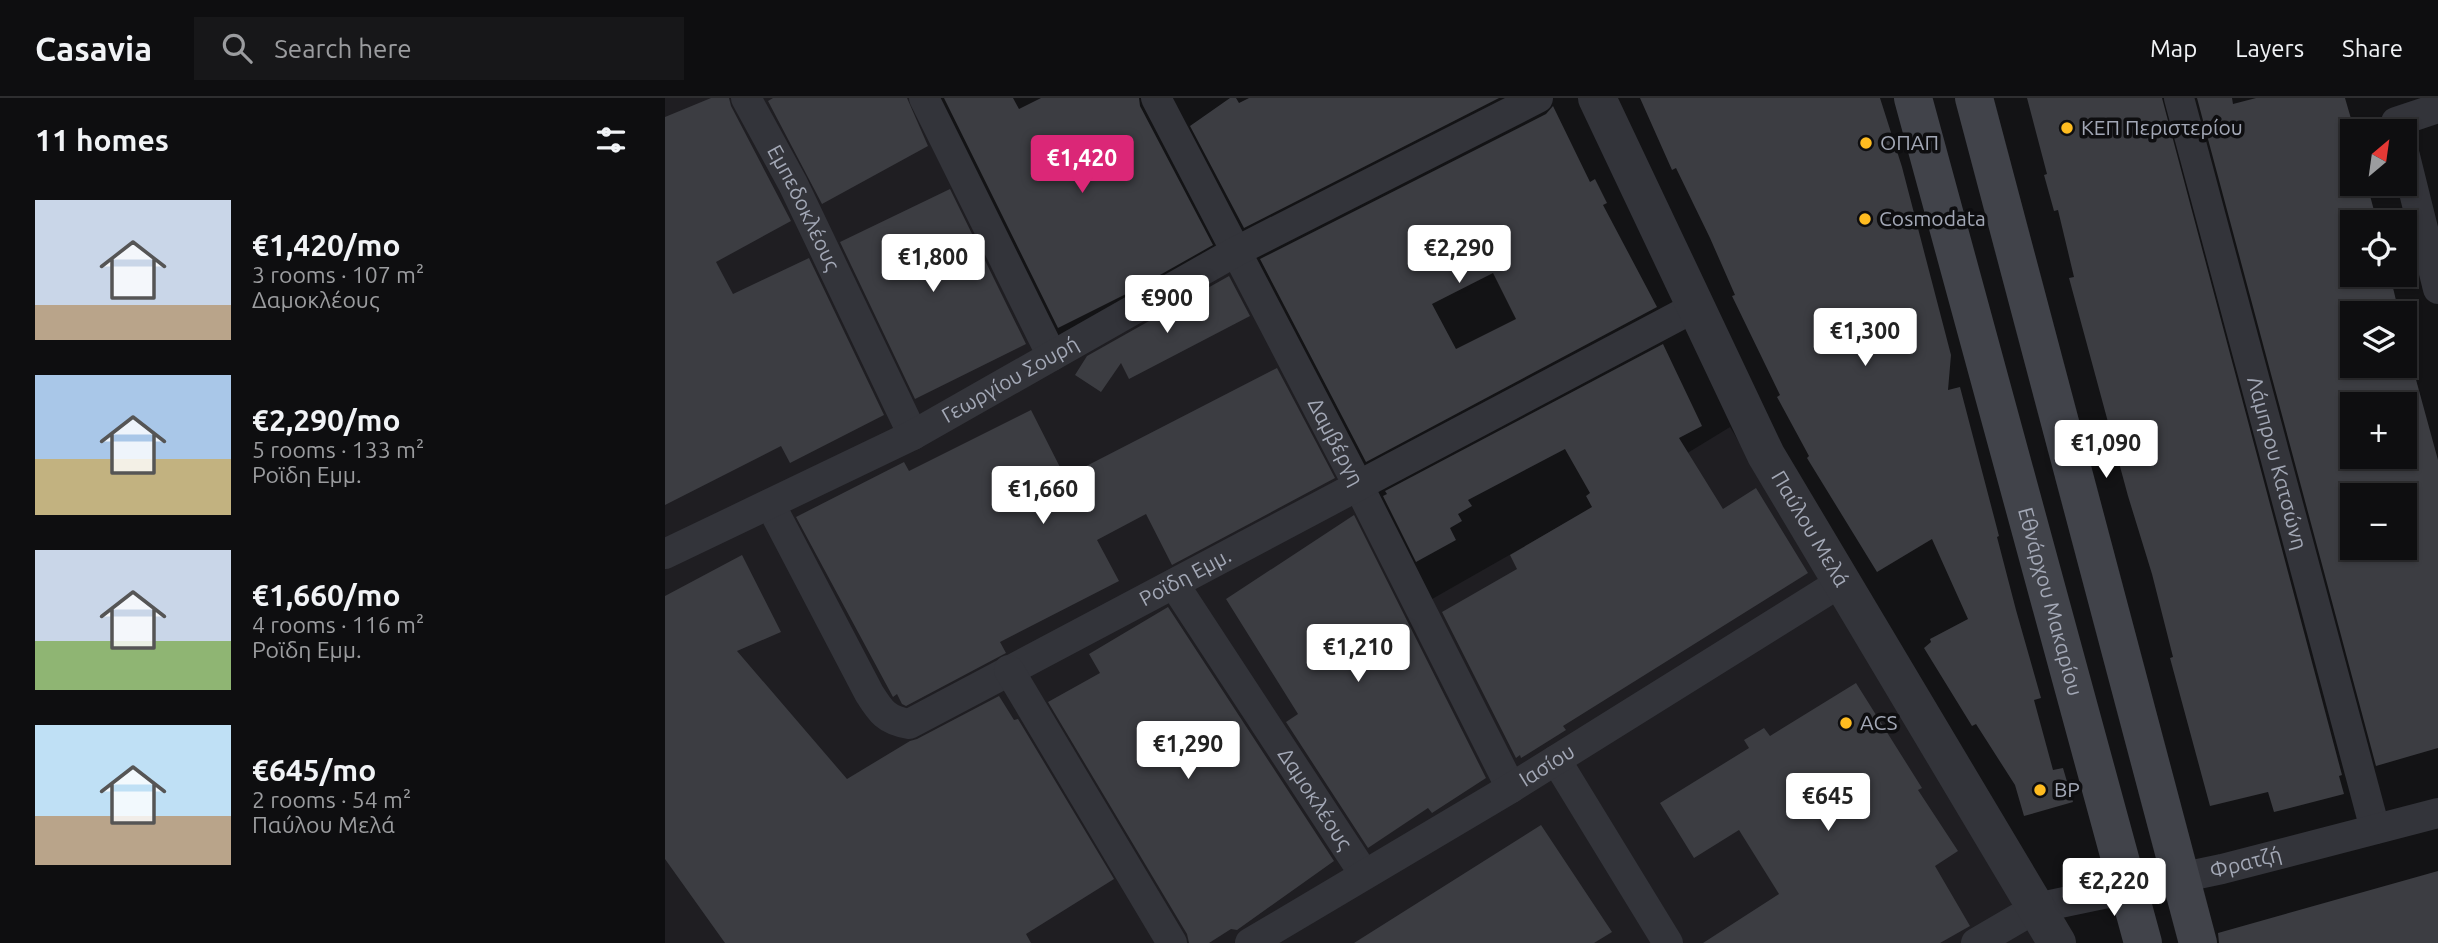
<!DOCTYPE html>
<meta charset="utf-8">
<style>
body{margin:0;font-family:Ubuntu,sans-serif;background:#171719;color:#f1f3f6;height:100vh;display:flex;flex-direction:column;font-size:26px;white-space:nowrap}
*{box-sizing:border-box;margin:0}
p{font-size:23px;color:#9b9c9f}
.icon{flex:none;width:38px;height:38px;fill:none;stroke:currentColor;stroke-width:2;stroke-linecap:round;stroke-linejoin:round}
.map{position:relative;flex:1;overflow:hidden}
.drawer{display:flex;flex-direction:column;background:#0e0e10;width:665px}
.drawer>*{flex:none}
.needle{width:46px;rotate:29deg}
.fabs{position:absolute;left:1675px;top:21px;display:grid;gap:14px}
.fabs a{display:grid;place-items:center;width:77px;height:77px;border-radius:0px;background:#0e0e10;box-shadow:0 2px 5px #0004,0 0 0 2px #2e2e30;font-size:35px}
.price{position:absolute;translate:-50% -60px;padding:0 16px;border-radius:7px;background:#fff;color:#222;font-size:23px;line-height:46px;filter:drop-shadow(0 2px 4px #0008)}
.price::after{content:'';position:absolute;left:50%;top:42px;width:21px;height:16px;margin-left:-10px;background:inherit;clip-path:polygon(0 0,100% 0,50% 100%)}
.price.selected{background:#db2777;color:#fff}
ul{padding:0;list-style:none}
li{display:flex;align-items:center;gap:21px;height:175px;padding:0 35px}
li span{display:grid;place-items:center;flex:none;width:196px;height:140px;border-radius:0px;color:#555}
li>.icon{margin-inline-start:auto}
span .icon{width:84px;height:84px;fill:#fffc;stroke-width:1}
li b{font-size:30px}
h2{display:flex;justify-content:space-between;align-items:center;height:84px;padding:0 35px;font-size:30px}
header{display:flex;align-items:center;gap:42px;box-sizing:border-box;height:98px;padding:0 35px;background:#0e0e10;border-bottom:2px solid #2e2e30}
header strong{font-size:33px}
nav{display:flex;gap:38px;margin-inline-start:auto;font-size:24px}
.search{width:490px;height:63px;background:#171719;display:flex;align-items:center;gap:18px;box-sizing:border-box;padding:0 24px;border-radius:0px;color:#9b9c9f;font-size:26px}
main{display:flex;flex:1;min-height:0}
.map>svg:first-child{display:block}
</style>
<header>
<strong>Casavia</strong>
<div class="search"><svg class="icon" aria-label="search" viewBox="0 0 24 24"><circle cx="10" cy="10" r="6"/><path d="M15 15l6 6"/></svg>Search here</div>
<nav><a>Map</a><a>Layers</a><a>Share</a></nav>
</header>
<main>
<section class="drawer">
<h2>11 homes<svg class="icon" aria-label="filters" viewBox="0 0 24 24"><path d="M4 7h16M4 17h16"/><circle cx="9" cy="7" r="2"/><circle cx="15" cy="17" r="2"/></svg></h2>
<ul>
<li><span style="background:linear-gradient(#c9d6e8 75%,#b9a48a 0)"><svg class="icon" aria-label="home" viewBox="0 0 24 24"><path d="M3 11l9-7 9 7M6 9v11h12V9"/></svg></span><div><b>€1,420/mo</b><p>3 rooms · 107 m²</p><p>Δαμοκλέους</p></div></li>
<li><span style="background:linear-gradient(#a9c7e8 60%,#c2b280 0)"><svg class="icon" aria-label="home" viewBox="0 0 24 24"><path d="M3 11l9-7 9 7M6 9v11h12V9"/></svg></span><div><b>€2,290/mo</b><p>5 rooms · 133 m²</p><p>Ροϊδη Εμμ.</p></div></li>
<li><span style="background:linear-gradient(#c9d6e8 65%,#8fb573 0)"><svg class="icon" aria-label="home" viewBox="0 0 24 24"><path d="M3 11l9-7 9 7M6 9v11h12V9"/></svg></span><div><b>€1,660/mo</b><p>4 rooms · 116 m²</p><p>Ροϊδη Εμμ.</p></div></li>
<li><span style="background:linear-gradient(#bfe0f5 65%,#b9a48a 0)"><svg class="icon" aria-label="home" viewBox="0 0 24 24"><path d="M3 11l9-7 9 7M6 9v11h12V9"/></svg></span><div><b>€645/mo</b><p>2 rooms · 54 m²</p><p>Παύλου Μελά</p></div></li>
</ul>
</section>
<div class="map">
<svg width="1773" height="845" viewBox="0 0 1773 845">
<rect width="100%" height="100%" fill="#131315"/>
<path fill="#1f1e22" d="M 0,0 L 252,0 L 388,270 L 568,170 L 746,513 L 1011,362 L 1065,329 L 1379,845 L 0,845 Z"/>
<path fill="#3c3d42" fill-rule="evenodd" d="M 46,0 L 64,0 L 66,8 L 126,123 L 51,164 L 68,196 L 144,160 L 219,317 L 125,365 L 116,348 L 0,407 L 0,19 Z
M 108,0 L 242,0 L 263,48 L 157,106 L 103,3 Z
M 279,0 L 348,0 L 354,11 L 376,0 L 474,0 L 475,8 L 548,147 L 463,195 L 393,230 Z
M 565,0 L 571,0 L 574,5 L 584,0 L 834,0 L 579,130 L 525,28 Z
M 975,0 L 1215,0 L 1237,69 L 1286,257 L 1283,292 L 1295,289 L 1334,438 L 1332,439 L 1351,512 L 1376,600 L 1369,602 L 1388,672 L 1398,670 L 1408,704 L 1359,718 L 1350,687 L 1311,626 L 1307,628 L 1259,550 L 1266,544 L 1265,541 L 1303,521 L 1267,441 L 1212,474 L 1142,360 L 1144,358 L 1112,299 L 1115,297 L 1067,198 L 1070,197 L 1045,140 L 1011,70 L 1007,72 Z
M 1362,0 L 1497,0 L 1677,677 L 1674,678 L 1679,696 L 1609,714 L 1603,694 L 1545,708 L 1505,560 L 1508,559 L 1487,476 L 1463,398 L 1404,180 L 1409,179 L 1393,112 L 1389,113 L 1379,77 L 1382,76 Z
M 1532,0 L 1567,0 L 1568,6 L 1591,0 L 1680,0 L 1689,31 L 1681,33 L 1687,56 L 1687,86 L 1702,86 L 1712,124 L 1687,124 L 1687,177 L 1725,177 L 1734,215 L 1687,215 L 1687,268 L 1747,267 L 1773,362 L 1773,650 L 1711,668 ZM 1687,306 L 1740,306 L 1740,359 L 1687,359 ZM 1687,397 L 1740,397 L 1740,436 L 1743,450 L 1687,450 Z
M 888,8 L 925,84 L 930,81 L 942,105 L 938,107 L 992,209 L 701,364 L 595,161 L 881,16 ZM 828,175 L 851,221 L 791,251 L 767,206 Z
M 285,91 L 361,246 L 250,301 L 175,144 Z
M 564,178 L 585,218 L 464,281 L 456,265 L 436,294 L 410,277 L 422,258 Z
M 998,246 L 1037,328 L 1014,340 L 1058,411 L 1091,390 L 1143,475 L 898,628 L 901,632 L 856,660 L 855,657 L 851,660 L 777,514 L 852,471 L 845,457 L 927,409 L 921,398 L 925,395 L 900,351 L 803,402 L 807,408 L 793,416 L 797,423 L 785,430 L 791,442 L 751,464 L 718,398 L 722,396 L 720,393 Z
M 612,270 L 670,380 L 507,467 L 481,416 L 432,442 L 454,483 L 335,544 L 341,555 L 241,608 L 237,606 L 232,596 L 228,599 L 131,419 L 239,364 L 244,373 L 366,312 L 400,379 Z
M 689,417 L 821,680 L 767,715 L 763,710 L 703,750 L 621,624 L 633,616 L 561,501 Z
M 77,457 L 116,534 L 72,553 L 182,681 L 245,643 L 252,641 L 334,598 L 349,622 L 353,621 L 449,781 L 361,836 L 366,845 L 60,845 L 0,761 L 0,498 Z
M 503,509 L 669,763 L 572,832 L 566,831 L 544,845 L 524,845 L 522,836 L 383,604 L 435,575 L 424,556 Z
M 1191,585 L 1257,690 L 1253,692 L 1293,753 L 1270,768 L 1305,828 L 1275,845 L 1038,845 L 1114,796 L 1074,732 L 1029,760 L 995,705 L 1084,650 L 1079,642 L 1099,630 L 1105,638 Z
M 876,727 L 947,834 L 929,845 L 689,845 Z
M 1773,773 L 1773,845 L 1554,845 L 1553,835 Z"/>
<g fill="none" stroke-linecap="round" stroke-linejoin="round">
<g stroke="#33343a" stroke-width="30">
<path id="s1" d="M 81,0 L 128,86 L 248,337"/>
<path d="M 259,0 L 387,258"/>
<path id="s2" d="M 491,0 L 694,389 L 846,690"/>
<path id="s3" d="M 1514,0 L 1710,731"/>
<path d="M 1731,24 L 1773,10"/>
<path d="M 1740,58 L 1773,191"/>
<path id="s4" d="M 105,406 L 204,595 C 216,614 221,622 244,626 L 1032,208"/>
<path id="s5" d="M 0,456 L 248,337 L 570,154 L 873,0"/>
<path id="s6" d="M 509,486 L 699,776"/>
<path d="M 344,572 L 507,845"/>
<path d="M 891,662 L 1003,845"/>
<path id="s7" d="M 585,845 L 846,690 L 1176,484"/>
<path id="s8" d="M 1311,845 L 1371,810 L 1557,771 L 1773,715"/>
</g>
<path stroke="#33343a" stroke-width="38" id="s9" d="M 932,0 L 1101,357 L 1392,845"/>
<g stroke="#41434a" stroke-width="38">
<path id="s10" d="M 1248,0 L 1478,845"/>
<path d="M 1309,0 L 1533,845"/>
</g>
</g>
<g fill="#ffbc20" stroke="#0e0e10" stroke-width="2.5">
<circle cx="1402" cy="30" r="7"/>
<circle cx="1201" cy="45" r="7"/>
<circle cx="1200" cy="121" r="7"/>
<circle cx="1181" cy="625" r="7"/>
<circle cx="1375" cy="692" r="7"/>
</g>
<g text-anchor="middle" stroke-width="7" stroke-linejoin="round" paint-order="stroke">
<g font-size="21" fill="#a3a8b6" stroke="#0e0e10" text-anchor="start">
<text x="1416" y="37">ΚΕΠ Περιστερίου</text>
<text x="1215" y="52">ΟΠΑΠ</text>
<text x="1214" y="128">Cosmodata</text>
<text x="1195" y="632">ACS</text>
<text x="1389" y="699">BP</text>
</g>
<g font-size="21" fill="#a3a8b6" stroke="#0e0e10">
<text dy="7" stroke="none"><textPath href="#s1" startOffset="124">Εμπεδοκλέους</textPath></text>
<text dy="7" stroke="none"><textPath href="#s5" startOffset="387">Γεωργίου Σουρή</textPath></text>
<text dy="7" stroke="none"><textPath href="#s2" startOffset="388">Δαμβέργη</textPath></text>
<text dy="7" stroke="none"><textPath href="#s3" startOffset="378">Λάμπρου Κατσώνη</textPath></text>
<text dy="7" stroke="none"><textPath href="#s9" startOffset="481">Παύλου Μελά</textPath></text>
<text dy="7" stroke="none"><textPath href="#s4" startOffset="579">Ροϊδη Εμμ.</textPath></text>
<text dy="7" stroke="none"><textPath href="#s10" startOffset="522">Εθνάρχου Μακαρίου</textPath></text>
<text dy="7" stroke="none"><textPath href="#s7" startOffset="346">Ιασίου</textPath></text>
<text dy="7" stroke="none"><textPath href="#s6" startOffset="257">Δαμοκλέους</textPath></text>
<text dy="7" stroke="none"><textPath href="#s8" startOffset="284">Φρατζή</textPath></text>
</g>
</g>
</svg>
<div class="fabs">
<a><svg class="needle" viewBox="-14 -14 28 28"><path d="M0-13l5 13h-10z" fill="#e53935"/><path d="M0 13l5-13h-10z" fill="#9b9c9f"/></svg></a>
<a><svg class="icon" aria-label="locate" viewBox="0 0 24 24"><circle cx="12" cy="12" r="6"/><path d="M12 2v4M12 18v4M2 12h4M18 12h4"/></svg></a>
<a><svg class="icon" aria-label="layers" viewBox="0 0 24 24"><path d="M12 4l9 5-9 5-9-5zM3 14l9 5 9-5"/></svg></a>
<a>+</a>
<a>−</a>
</div>
<b class="price selected" style="left:417px;top:97px">€1,420</b>
<b class="price" style="left:794px;top:187px">€2,290</b>
<b class="price" style="left:268px;top:196px">€1,800</b>
<b class="price" style="left:502px;top:237px">€900</b>
<b class="price" style="left:1200px;top:270px">€1,300</b>
<b class="price" style="left:1441px;top:382px">€1,090</b>
<b class="price" style="left:378px;top:428px">€1,660</b>
<b class="price" style="left:693px;top:586px">€1,210</b>
<b class="price" style="left:523px;top:683px">€1,290</b>
<b class="price" style="left:1163px;top:735px">€645</b>
<b class="price" style="left:1449px;top:820px">€2,220</b>
</div>
</main>
